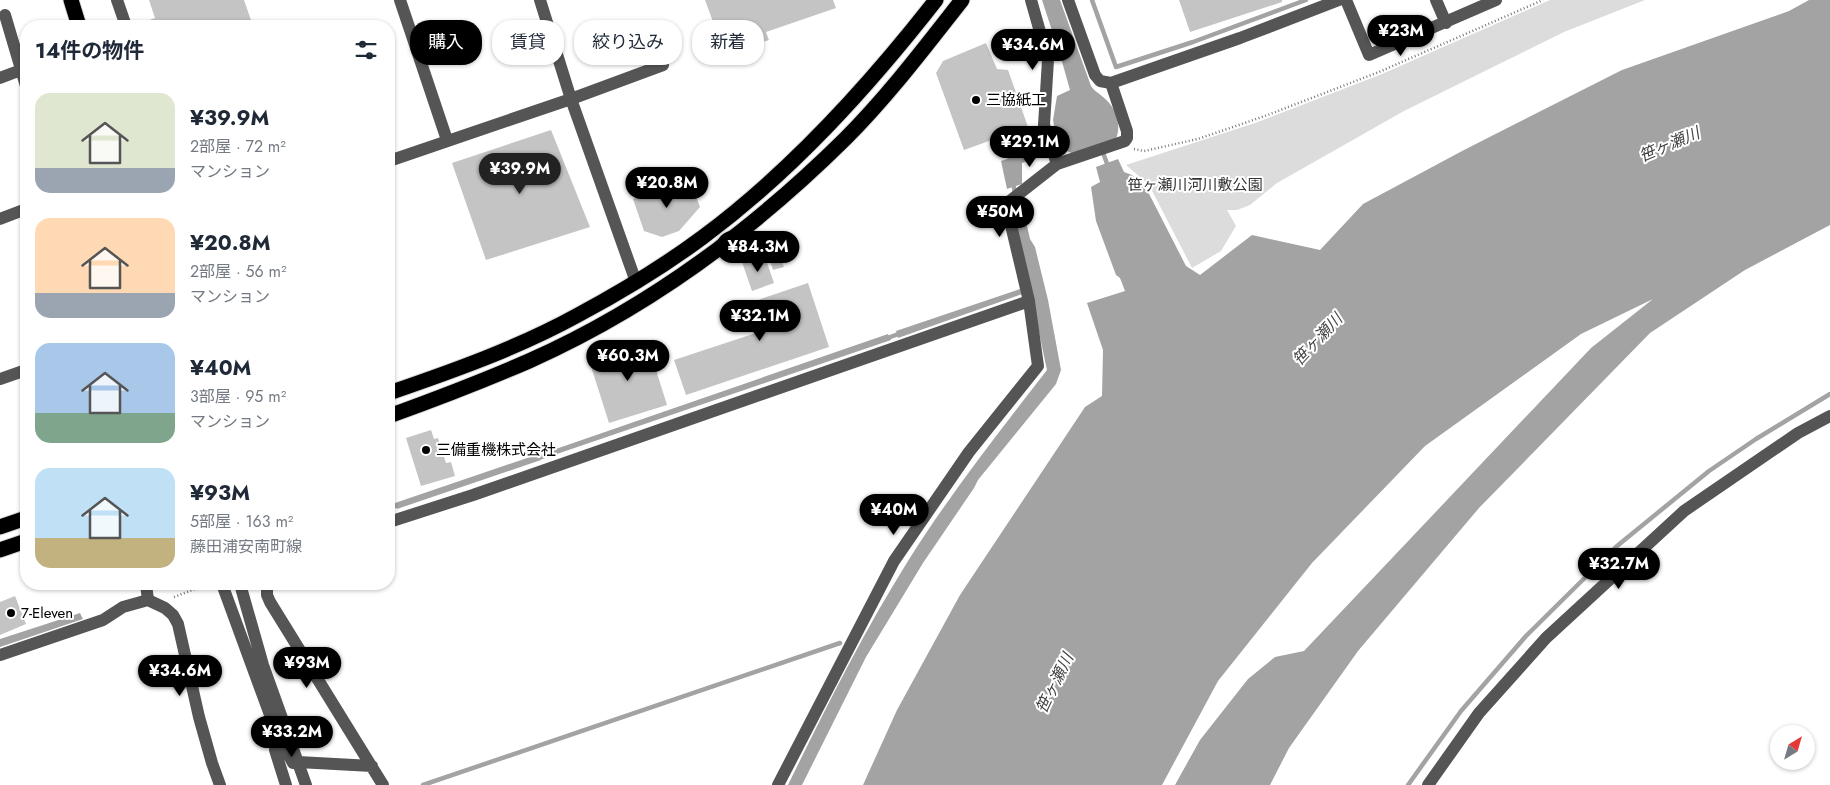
<!DOCTYPE html>
<html lang="ja">
<meta charset="utf-8">
<style>
body{margin:0;font-family:Jost,"Noto Sans JP",sans-serif;background:#f2f2f3;color:#1f2937;height:100vh;display:flex;flex-direction:column;font-size:19px;white-space:nowrap}
*{box-sizing:border-box;margin:0}
p{font-size:16px;color:#747a83}
.icon{flex:none;width:28px;height:28px;fill:none;stroke:currentColor;stroke-width:2;stroke-linecap:round;stroke-linejoin:round}
.map{position:relative;flex:1;overflow:hidden}
.side{position:absolute;left:20px;top:20px;width:375px;height:570px;display:flex;flex-direction:column;background:#fff;border-radius:20px;box-shadow:0 1px 4px #0004}
.side>*{flex:none}
.banner{position:absolute;left:410px;top:20px;width:475px;height:45px;display:flex;gap:10px}
.needle{width:32px;rotate:37deg}
.controls{position:absolute;left:1770px;top:725px;display:grid;gap:10px}
.controls a{display:grid;place-items:center;width:45px;height:45px;border-radius:50%;background:#fff;box-shadow:0 1px 4px #0004;font-size:25px}
.price{position:absolute;translate:-50% -42px;padding:0 11px;border-radius:18px;background:#000;color:#fff;font-size:16px;line-height:32px;filter:drop-shadow(0 1px 2px #0008)}
.price::after{content:'';position:absolute;left:50%;top:30px;width:15px;height:11px;margin-left:-8px;background:inherit;clip-path:polygon(0 0,100% 0,50% 100%)}
.price.selected{background:#222;color:#fff}
ul{padding:0;list-style:none}
li{display:flex;align-items:center;gap:15px;height:125px;padding:0 15px}
li span{display:grid;place-items:center;flex:none;width:140px;height:100px;border-radius:15px;color:#555}
li>.icon{margin-inline-start:auto}
span .icon{width:60px;height:60px;fill:#fffc;stroke-width:1}
li b{font-size:21px}
h2{display:flex;justify-content:space-between;align-items:center;height:60px;padding:0 15px;font-size:21px}
.pill{padding:0 18px;border-radius:20px;background:#fff;box-shadow:0 1px 4px #0004;font-size:18px;line-height:45px}
.pill.selected{background:#000;color:#fff}
.map>svg:first-child{display:block}
</style>
<div class="map">
<svg width="1830" height="785" viewBox="0 0 1830 785">
<rect width="100%" height="100%" fill="#fff"/>
<path fill="#dcdcdc" d="M 1550,0 L 1645,0 L 1564,32 L 1404,111 L 1277,183 L 1250,205 L 1237,210 L 1227,210 L 1236,226 L 1221,251 L 1192,268 L 1149,185 L 1126,165 L 1255,123 L 1382,74 Z"/>
<path fill="#a3a3a3" d="M 1042,0 L 1060,0 L 1091,86 C 1095,92 1099,93 1103,97 C 1117,108 1123,128 1114,143 L 1077,156 L 1061,148 L 1057,149 L 1052,136 L 1056,135 L 1053,120 L 1057,96 L 1070,90 L 1061,58 Z
M 1809,0 L 1830,0 L 1830,225 L 1745,270 L 1650,333 L 1479,508 L 1358,651 L 1289,748 L 1270,785 L 1175,785 L 1200,740 L 1248,679 L 1275,657 L 1304,651 L 1591,348 L 1653,299 L 1581,334 L 1425,446 L 1312,563 L 1218,681 L 1162,785 L 863,785 L 897,710 L 960,595 L 1085,407 L 1102,396 L 1103,350 L 1087,303 L 1125,291 L 1120,278 L 1116,275 L 1096,221 L 1091,187 L 1100,182 L 1096,167 L 1118,159 L 1124,172 L 1132,175 L 1145,186 L 1186,266 L 1200,275 L 1252,235 L 1320,250 L 1363,204 L 1464,150 L 1622,70 L 1789,11 Z
M 1040,142 L 1045,155 L 1022,163 L 1022,184 L 1007,189 L 1001,161 L 1007,159 L 1014,151 Z
M 1023,208 L 1030,239 L 1035,247 L 1048,300 L 1061,370 L 1056,384 L 978,480 L 974,488 L 923,563 L 866,657 L 802,785 L 788,785 C 825,709 863,633 908,561 C 950,494 999,432 1047,370 L 1013,210 Z
M 1020,289 L 1022,294 L 898,338 L 896,331 Z
M 888,334 L 891,340 L 551,456 L 550,451 Z
M 539,454 L 541,460 L 397,509 L 395,503 Z
M 80,613 L 83,619 L 0,647 L 0,639 Z"/>
<g fill="none" stroke-linecap="round" stroke-linejoin="round">
<path stroke="#a3a3a3" stroke-width="4.5" d="M 1092,0 L 1116,67 L 1193,42 L 1306,0
M 1102,150 L 1109,169
M 1013,181 L 1018,213
M 885,339 L 901,333
M 535,459 L 556,452
M 389,508 L 402,504
M 160,587 L 170,584
M 423,785 L 840,643
M 1408,785 L 1461,711 L 1526,636 L 1617,546 L 1709,471 L 1756,439 L 1830,394"/>
</g>
<path fill="#c4c4c4" d="M 149,0 L 244,0 L 253,26 L 140,26 L 139,24 L 155,18 Z
M 705,0 L 833,0 L 836,8 L 766,32 L 769,40 L 730,52 L 722,27 L 716,30 Z
M 1179,0 L 1282,0 L 1282,2 L 1190,32 Z
M 986,43 L 997,69 L 1008,70 L 1028,127 L 964,150 L 936,73 L 943,61 Z
M 551,130 L 590,227 L 486,260 L 452,163 Z
M 690,180 L 700,207 L 679,231 L 662,237 L 644,231 L 633,199 Z
M 776,245 L 784,267 L 773,270 L 766,248 Z
M 764,254 L 774,283 L 752,291 L 742,262 Z
M 808,283 L 829,347 L 686,395 L 674,360 L 756,333 L 746,304 Z
M 647,341 L 667,405 L 609,423 L 589,360 Z
M 431,430 L 434,439 L 438,438 L 446,463 L 451,462 L 455,476 L 421,486 L 406,438 Z
M 15,596 L 26,624 L 0,635 L 0,602 Z"/>
<g fill="none" stroke-linecap="round" stroke-linejoin="round">
<g stroke="#dbdbdb" stroke-width="17">
<path id="highway" d="M 71,0 L 79,26
M 389,393 C 453,371 518,348 578,315 C 621,292 664,266 703,237 C 792,171 868,87 936,0
M 389,416 C 436,399 483,381 529,361 C 648,308 753,230 845,139 C 888,96 925,47 962,0
M 0,527 L 26,518
M 0,550 L 26,541"/>
</g>
<path stroke="#777" stroke-width="2.5" stroke-dasharray="1 2.5" stroke-linecap="butt" d="M 1134,149 L 1144,151 L 1198,139 L 1265,116 L 1379,72 L 1543,0
M 174,597 L 203,586"/>
<path stroke="#555" stroke-width="12" d="M 117,0 L 126,26
M 400,0 L 447,140
M 540,0 L 571,99 L 636,282
M 1031,0 L 1048,60 L 1044,125 L 1057,164
M 1068,0 L 1095,75 L 1100,81 L 1111,83 L 1240,38 L 1339,0
M 1346,0 L 1369,55 L 1496,0
M 1436,0 L 1446,23
M 5,15 L 26,86
M 0,78 L 21,70
M 389,161 L 571,99 L 663,65
M 0,219 L 26,209
M 0,379 L 26,370
M 389,522 L 473,495 L 1029,301 L 1006,204 L 1057,164 L 1125,141 L 1127,138 L 1127,131 L 1111,83
M 146,584 L 148,600
M 222,584 L 277,734 L 293,763
M 240,584 L 263,665 L 306,785
M 267,584 L 267,595 L 270,602 L 383,785
M 0,655 L 103,620 L 123,607 L 148,600 L 165,608 L 173,615 L 178,624 L 199,717 L 212,763 L 220,785
M 277,734 L 275,750 L 286,785
M 298,762 L 372,766
M 778,785 L 894,561 L 969,452 L 1038,366 L 1029,301
M 1428,785 L 1479,713 L 1546,638 L 1684,511 L 1798,433 L 1830,416"/>
<use href="#highway" stroke="#000" stroke-width="15"/>
</g>
<g fill="#000" stroke="#fff" stroke-width="2">
<circle cx="976" cy="100" r="5"/>
<circle cx="426" cy="450" r="5"/>
<circle cx="11" cy="613" r="5"/>
</g>
<g text-anchor="middle" stroke-width="4" stroke-linejoin="round" paint-order="stroke">
<g font-size="15" fill="#000" stroke="#fff" text-anchor="start">
<text x="986" y="105">三協紙工</text>
<text x="436" y="455">三備重機株式会社</text>
<text x="21" y="618">7-Eleven</text>
</g>
<g font-size="15" fill="#333" stroke="#fff">
<text x="1195" y="190">笹ヶ瀬川河川敷公園</text>
</g>
<g font-size="16" font-style="italic" fill="#444" stroke="#fff">
<text transform="translate(1669 144) rotate(-23)" y="6">笹ヶ瀬川</text>
<text transform="translate(1317 339) rotate(-47)" y="6">笹ヶ瀬川</text>
<text transform="translate(1054 683) rotate(-64)" y="6">笹ヶ瀬川</text>
</g>
</g>
</svg>
<div class="controls">
<a><svg class="needle" viewBox="-14 -14 28 28"><path d="M0-13l5 13h-10z" fill="#e53935"/><path d="M0 13l5-13h-10z" fill="#747a83"/></svg></a>
</div>
<b class="price" style="left:1401px;top:57px">¥23M</b>
<b class="price" style="left:1033px;top:71px">¥34.6M</b>
<b class="price" style="left:1030px;top:168px">¥29.1M</b>
<b class="price selected" style="left:520px;top:195px">¥39.9M</b>
<b class="price" style="left:667px;top:209px">¥20.8M</b>
<b class="price" style="left:1000px;top:238px">¥50M</b>
<b class="price" style="left:758px;top:273px">¥84.3M</b>
<b class="price" style="left:760px;top:342px">¥32.1M</b>
<b class="price" style="left:628px;top:382px">¥60.3M</b>
<b class="price" style="left:894px;top:536px">¥40M</b>
<b class="price" style="left:1619px;top:590px">¥32.7M</b>
<b class="price" style="left:307px;top:689px">¥93M</b>
<b class="price" style="left:180px;top:697px">¥34.6M</b>
<b class="price" style="left:292px;top:758px">¥33.2M</b>
<div class="banner">
<a class="pill selected">購入</a>
<a class="pill">賃貸</a>
<a class="pill">絞り込み</a>
<a class="pill">新着</a>
</div>
<section class="side">
<h2>14件の物件<svg class="icon" aria-label="filters" viewBox="0 0 24 24"><path d="M4 7h16M4 17h16"/><circle cx="9" cy="7" r="2"/><circle cx="15" cy="17" r="2"/></svg></h2>
<ul>
<li><span style="background:linear-gradient(#dfe7d0 75%,#9aa5b1 0)"><svg class="icon" aria-label="home" viewBox="0 0 24 24"><path d="M3 11l9-7 9 7M6 9v11h12V9"/></svg></span><div><b>¥39.9M</b><p>2部屋 · 72 m²</p><p>マンション</p></div></li>
<li><span style="background:linear-gradient(#ffd9b3 75%,#9aa5b1 0)"><svg class="icon" aria-label="home" viewBox="0 0 24 24"><path d="M3 11l9-7 9 7M6 9v11h12V9"/></svg></span><div><b>¥20.8M</b><p>2部屋 · 56 m²</p><p>マンション</p></div></li>
<li><span style="background:linear-gradient(#a9c7e8 70%,#7fa58c 0)"><svg class="icon" aria-label="home" viewBox="0 0 24 24"><path d="M3 11l9-7 9 7M6 9v11h12V9"/></svg></span><div><b>¥40M</b><p>3部屋 · 95 m²</p><p>マンション</p></div></li>
<li><span style="background:linear-gradient(#bfe0f5 70%,#c2b280 0)"><svg class="icon" aria-label="home" viewBox="0 0 24 24"><path d="M3 11l9-7 9 7M6 9v11h12V9"/></svg></span><div><b>¥93M</b><p>5部屋 · 163 m²</p><p>藤田浦安南町線</p></div></li>
</ul>
</section>
</div>
